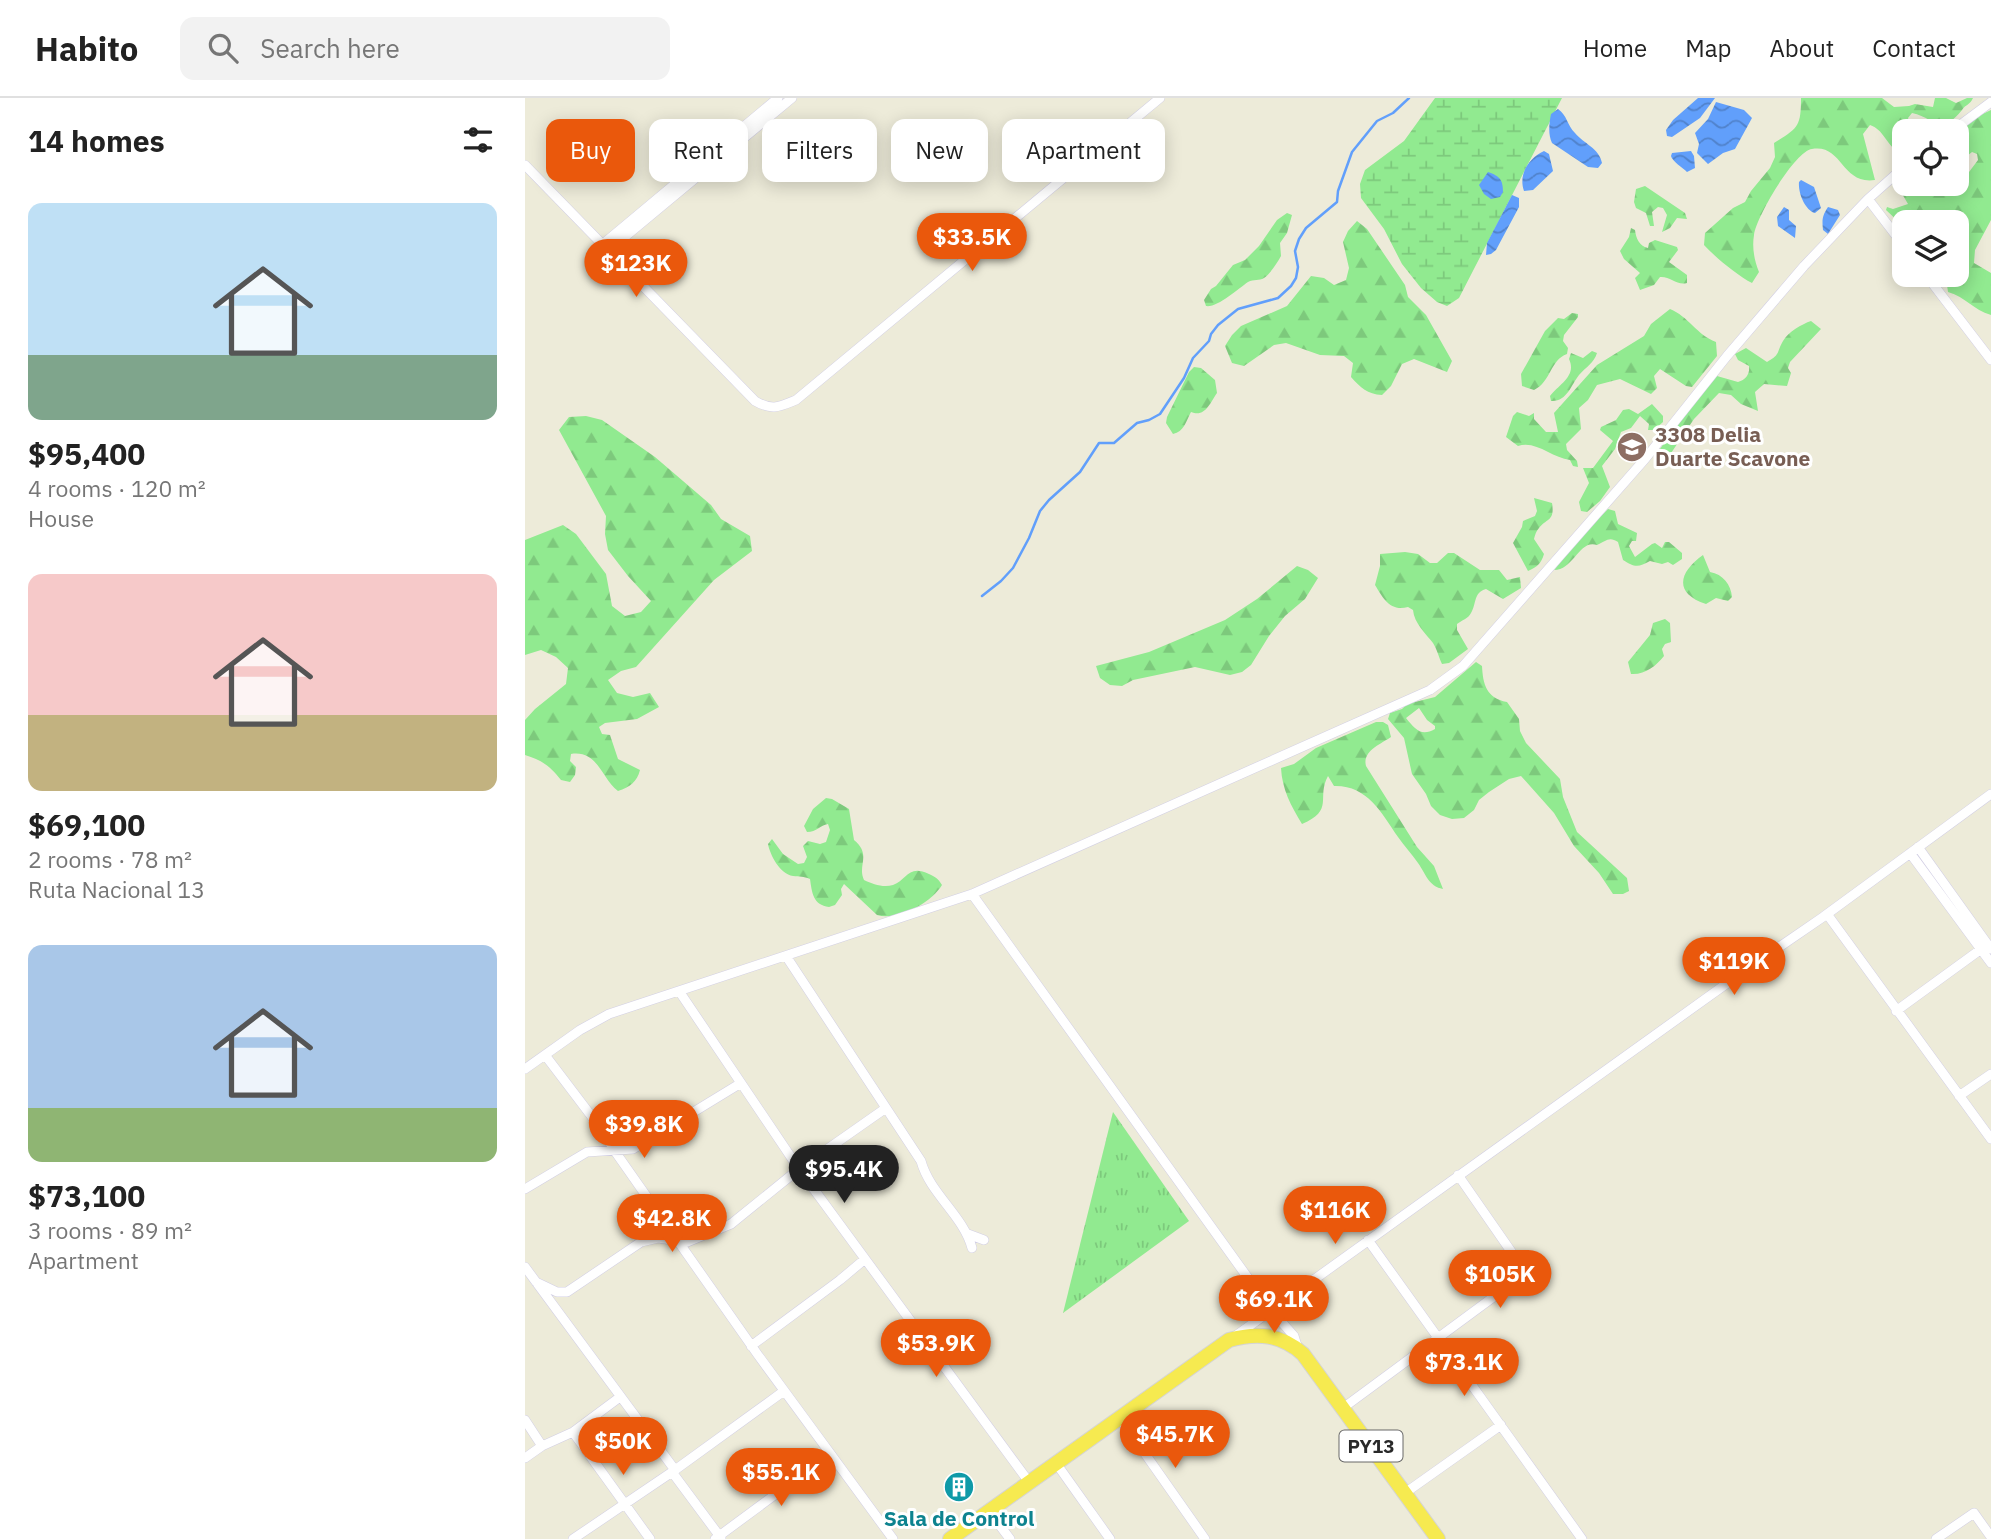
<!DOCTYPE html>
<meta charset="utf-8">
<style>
body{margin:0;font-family:"IBM Plex Sans",sans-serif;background:#f2f2f2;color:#222;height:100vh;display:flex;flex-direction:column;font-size:26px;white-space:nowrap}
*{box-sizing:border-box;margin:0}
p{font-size:23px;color:#767676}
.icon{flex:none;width:38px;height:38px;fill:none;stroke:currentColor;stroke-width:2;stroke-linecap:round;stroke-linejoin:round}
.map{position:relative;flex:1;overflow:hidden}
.details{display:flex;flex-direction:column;background:#fff;width:525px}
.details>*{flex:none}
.hud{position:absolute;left:21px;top:21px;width:665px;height:63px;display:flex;gap:14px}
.buttons{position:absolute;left:1367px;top:21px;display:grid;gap:14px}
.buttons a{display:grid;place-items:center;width:77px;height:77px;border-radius:14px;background:#fff;box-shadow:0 4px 18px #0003;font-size:35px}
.price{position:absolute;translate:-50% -60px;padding:0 16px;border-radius:24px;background:#ea580c;color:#fff;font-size:23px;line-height:46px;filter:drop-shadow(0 2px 4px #0008)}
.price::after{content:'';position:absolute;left:50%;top:42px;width:21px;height:16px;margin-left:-10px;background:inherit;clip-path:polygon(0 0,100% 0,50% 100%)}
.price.on{background:#222;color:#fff}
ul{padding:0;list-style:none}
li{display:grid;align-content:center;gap:14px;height:371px;padding:0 28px}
li span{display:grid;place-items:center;height:217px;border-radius:14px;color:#555}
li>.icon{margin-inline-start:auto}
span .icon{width:126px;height:126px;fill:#fffc;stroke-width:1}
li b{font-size:30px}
h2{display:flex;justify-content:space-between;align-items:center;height:84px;padding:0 28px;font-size:30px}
.pill{padding:0 24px;border-radius:14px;background:#fff;box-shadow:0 4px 18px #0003;font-size:24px;line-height:63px}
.pill.on{background:#ea580c;color:#fff}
header{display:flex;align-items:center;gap:42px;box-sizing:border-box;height:98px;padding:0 35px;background:#fff;border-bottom:2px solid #e0e0e0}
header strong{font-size:33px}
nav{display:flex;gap:38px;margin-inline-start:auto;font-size:24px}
.search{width:490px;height:63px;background:#f2f2f2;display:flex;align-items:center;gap:18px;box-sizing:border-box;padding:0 24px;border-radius:14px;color:#767676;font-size:26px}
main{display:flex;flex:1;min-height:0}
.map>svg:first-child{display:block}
</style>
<header>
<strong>Habito</strong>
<div class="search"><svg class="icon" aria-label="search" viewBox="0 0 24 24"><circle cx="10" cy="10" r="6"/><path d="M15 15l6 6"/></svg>Search here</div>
<nav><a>Home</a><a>Map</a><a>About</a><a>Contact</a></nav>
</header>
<main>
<section class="details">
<h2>14 homes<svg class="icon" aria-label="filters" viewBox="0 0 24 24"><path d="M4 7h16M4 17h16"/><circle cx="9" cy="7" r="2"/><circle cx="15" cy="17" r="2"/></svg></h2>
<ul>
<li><span style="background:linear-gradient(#bfe0f5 70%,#7fa58c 0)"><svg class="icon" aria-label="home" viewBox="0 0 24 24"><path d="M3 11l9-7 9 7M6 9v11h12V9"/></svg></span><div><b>$95,400</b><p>4 rooms · 120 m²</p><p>House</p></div></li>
<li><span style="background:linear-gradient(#f6c9c9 65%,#c2b280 0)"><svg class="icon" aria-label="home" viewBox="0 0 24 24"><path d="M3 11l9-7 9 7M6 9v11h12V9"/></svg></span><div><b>$69,100</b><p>2 rooms · 78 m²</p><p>Ruta Nacional 13</p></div></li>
<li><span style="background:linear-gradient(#a9c7e8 75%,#8fb573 0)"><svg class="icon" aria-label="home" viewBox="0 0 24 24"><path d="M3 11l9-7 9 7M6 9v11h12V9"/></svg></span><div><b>$73,100</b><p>3 rooms · 89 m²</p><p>Apartment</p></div></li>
</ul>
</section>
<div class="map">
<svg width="1466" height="1441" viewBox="0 0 1466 1441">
<defs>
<pattern id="grass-tufts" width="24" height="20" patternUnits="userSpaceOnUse" patternTransform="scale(1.75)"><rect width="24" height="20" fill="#91ea90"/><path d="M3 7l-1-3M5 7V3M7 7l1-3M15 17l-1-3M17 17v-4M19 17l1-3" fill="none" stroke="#7dc97c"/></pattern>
<pattern id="forest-firs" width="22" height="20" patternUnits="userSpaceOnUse" patternTransform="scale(1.75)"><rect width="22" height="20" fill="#91ea90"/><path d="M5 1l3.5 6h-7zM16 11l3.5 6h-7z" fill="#7dc97c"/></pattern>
<pattern id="wetland-marsh" width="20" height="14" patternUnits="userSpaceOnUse" patternTransform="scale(1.75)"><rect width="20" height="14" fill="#91ea90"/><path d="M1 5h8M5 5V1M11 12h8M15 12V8" fill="none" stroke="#7dc97c"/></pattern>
<pattern id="water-waves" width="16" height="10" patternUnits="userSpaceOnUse" patternTransform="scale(1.75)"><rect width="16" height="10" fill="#619ffb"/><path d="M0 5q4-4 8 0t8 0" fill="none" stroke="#5082cb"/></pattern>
</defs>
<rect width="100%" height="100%" fill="#edebd9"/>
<path fill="url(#grass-tufts)" d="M 588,1014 L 664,1123 L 538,1215 Z"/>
<path fill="url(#forest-firs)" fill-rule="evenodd" d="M 1276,0 L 1357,0 L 1369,9 L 1384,8 L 1390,6 L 1408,9 L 1410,0 L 1421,0 L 1431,5 L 1442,0 L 1448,0 C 1445,7 1441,6 1437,12 C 1415,39 1410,20 1387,15 L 1383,20 L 1387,33 L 1379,33 L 1379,53 L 1373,54 C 1362,47 1358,31 1345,27 L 1338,36 L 1350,82 C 1316,87 1318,46 1287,51 C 1270,53 1231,119 1229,137 C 1227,149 1229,162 1234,174 L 1227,185 C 1213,178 1190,159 1179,147 L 1180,135 L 1208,110 L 1220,104 L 1226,93 L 1245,70 L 1250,59 L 1249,45 C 1273,30 1276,29 1276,0 Z
M 1466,12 L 1466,122 L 1450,152 L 1449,165 L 1466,175 L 1466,217 C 1448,212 1441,199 1423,194 L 1421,180 L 1424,177 L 1432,177 L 1432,124 L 1379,124 L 1379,136 L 1377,127 L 1361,112 L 1362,109 L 1368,111 L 1383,106 L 1376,94 L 1367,86 L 1379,76 L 1379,86 L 1390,86 L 1390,94 L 1396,97 L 1405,86 L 1432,86 L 1432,79 L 1436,75 L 1444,74 L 1453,62 L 1452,56 L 1447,54 L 1437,62 L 1432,62 L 1432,39 L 1447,21 Z
M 1120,88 L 1160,115 L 1162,121 L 1152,120 L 1145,130 L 1137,134 L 1142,117 L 1138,110 L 1133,109 L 1127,114 L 1129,128 L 1125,128 L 1121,115 L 1111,110 L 1109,104 L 1111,91 Z
M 762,115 L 767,117 L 762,135 L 755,145 L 756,158 C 752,165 746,175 739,180 C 734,183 729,181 723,184 C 713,191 692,210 681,208 L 679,202 L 686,191 L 691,188 L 708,167 L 720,162 L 734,148 L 752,122 Z
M 832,123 L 842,131 L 880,187 L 883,199 L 901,217 L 927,263 L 922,274 L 889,261 L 877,266 L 866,288 L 857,297 C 842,296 836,290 826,279 L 828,265 L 819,258 L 795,257 L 761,245 L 749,247 L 719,268 L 707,265 L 700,248 L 707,237 L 716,228 L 762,208 L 786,178 L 799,180 L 809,187 L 821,182 L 824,170 L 818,144 L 823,133 Z
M 1106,130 L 1110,132 C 1111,140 1114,148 1123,150 L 1124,145 L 1130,142 L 1152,149 L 1153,152 L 1144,164 L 1162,177 L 1162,185 C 1152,188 1145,178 1135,179 L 1129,187 L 1115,192 L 1110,180 L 1115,175 L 1099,161 L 1095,153 L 1104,139 Z
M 1145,211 C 1163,218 1172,237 1191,244 L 1192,258 L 1167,289 L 1161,288 L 1135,271 L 1129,278 L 1132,290 L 1126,296 L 1095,281 L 1072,287 L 1063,302 L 1054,310 L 1056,331 L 1041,346 L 1042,352 L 1052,363 L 1053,369 L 1048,368 L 1045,362 C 1027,360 1011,342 993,348 L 981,339 L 988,318 L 992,314 L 1004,318 L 1009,315 L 1009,321 L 1021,334 L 1033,334 L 1029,315 L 1072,267 L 1119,238 L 1126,226 Z
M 1047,215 L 1053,216 L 1053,219 L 1039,237 L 1038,243 L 1043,250 L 1042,256 C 1025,262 1026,284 1009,292 L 997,288 L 996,276 L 1020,233 L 1033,220 L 1039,221 Z
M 1286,223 L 1296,231 L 1265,264 L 1263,270 L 1266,275 L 1262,288 L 1239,286 L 1230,294 L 1233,313 L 1216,306 L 1206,297 L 1194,295 L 1169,321 L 1138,367 L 1132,365 L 1129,360 L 1147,333 L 1192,278 L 1213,284 C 1221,282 1225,276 1224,268 L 1213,262 L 1210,256 L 1221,250 L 1242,264 C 1256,256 1251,255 1258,243 C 1263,234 1277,226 1286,223 Z
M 1067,253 L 1072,255 C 1069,265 1061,269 1054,277 C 1046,287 1042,304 1026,303 L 1025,298 C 1034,286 1052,278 1044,261 L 1046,255 L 1058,260 Z
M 669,269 L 676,270 L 690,282 L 692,295 C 685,305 680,320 666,314 C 661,323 659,334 648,336 L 641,325 L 642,319 L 664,274 Z
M 1127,306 L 1138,318 L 1138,324 L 1129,332 L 1123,332 L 1124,326 L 1115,318 L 1106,330 L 1096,334 L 1090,351 L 1077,368 L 1085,389 L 1075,403 L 1062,414 L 1056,413 L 1054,404 L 1064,385 L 1058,370 L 1068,370 L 1088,343 L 1075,332 L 1076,329 L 1091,322 L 1098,312 L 1104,311 L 1113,316 Z
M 61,318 L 77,322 L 130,359 L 186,407 L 196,421 L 225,438 L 227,453 L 189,482 L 111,569 L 96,573 L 83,582 L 92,595 L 108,599 L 125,595 L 134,609 L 112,621 L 80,625 L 74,629 L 77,636 L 85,637 L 93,661 L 115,672 C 112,684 105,689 93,693 C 76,680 73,652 46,656 L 45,663 L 51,669 L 50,677 L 45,684 L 36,682 C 26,669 17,662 0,657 L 0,622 L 10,611 L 41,586 L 43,570 L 31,559 L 16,552 L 0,557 L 0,442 L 38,427 L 51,436 L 81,476 L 87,508 L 100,518 L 116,514 L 126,503 L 103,478 L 83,452 L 80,436 L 81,418 L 34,332 L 44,319 Z
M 1009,400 L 1027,405 C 1030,423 1022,420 1014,430 C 1011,433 1010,437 1009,441 L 1019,456 C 1016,466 1012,469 1003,473 L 988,445 L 997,429 L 998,423 L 1010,418 L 1012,413 Z
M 1083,411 L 1090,413 L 1093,426 L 1112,435 L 1111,443 L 1107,443 L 1104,448 L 1110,459 L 1127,446 L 1130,445 L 1137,450 L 1140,444 L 1144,444 L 1157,455 L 1157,461 L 1148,467 L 1143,464 L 1137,466 L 1125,463 C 1113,470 1109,469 1098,462 L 1093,444 C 1084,438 1081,443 1072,447 C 1054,441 1049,472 1029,472 L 1060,434 Z
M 880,454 L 893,456 L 905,465 L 912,465 L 923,455 L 929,455 L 955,472 L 974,472 L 982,482 L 995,479 L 996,490 L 978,501 L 961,491 C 948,495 952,505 946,515 C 943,521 937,522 932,526 L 932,532 L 943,551 L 924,565 L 917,566 C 914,560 912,551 908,545 C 901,536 889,525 888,512 L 883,509 C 865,514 858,500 850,487 L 855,468 L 855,456 Z
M 1178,457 L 1185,474 C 1198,476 1206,487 1207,499 L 1203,503 L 1191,500 L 1181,506 C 1148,495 1154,474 1178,457 Z
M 772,468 L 783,472 L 793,480 L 780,501 L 760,518 L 744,538 L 726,567 L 717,574 L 705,577 L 670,569 L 608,582 L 597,588 L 585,587 L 575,580 L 571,568 L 624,554 L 700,522 L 732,501 Z
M 1140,521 L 1145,525 L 1146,544 L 1140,546 L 1137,551 L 1139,558 C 1131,568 1120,577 1106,576 L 1103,564 L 1125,537 L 1128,525 Z
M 951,564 L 957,568 C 958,586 961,600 982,604 L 994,621 L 995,633 L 1001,645 L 1035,681 L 1038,699 L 1052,734 L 1102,780 L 1104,793 L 1098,796 L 1088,796 L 1074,775 L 1049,748 L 1029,715 L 996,678 L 984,681 L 964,694 L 954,702 L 949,712 L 939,720 L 927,721 L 915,717 L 906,708 L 901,696 L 887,676 L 879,640 L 863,621 L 865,615 L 877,611 L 882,606 L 910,599 ZM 894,610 L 902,622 L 910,628 L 910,631 C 896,639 890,631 881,620 Z
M 851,624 L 858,624 L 863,627 L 866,639 C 856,646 837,653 841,668 L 892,749 L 909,768 L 918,791 C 903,788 901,776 893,765 C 887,756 879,748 873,739 C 856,714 842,687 809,688 L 803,678 C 791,700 810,712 777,726 C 766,708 757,691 756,670 L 769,666 L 791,650 Z
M 301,700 L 307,701 L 324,711 L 329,742 C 347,757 332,767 339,782 C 348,786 358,790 368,787 C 382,782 383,766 404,776 C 410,779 413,780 417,787 C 406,805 373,823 352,817 L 319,786 L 316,791 L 317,797 L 310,807 L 304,809 C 288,807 287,795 285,781 C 278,778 275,779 268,778 C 255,776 245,757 243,746 L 247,741 L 258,756 L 273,766 L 279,765 L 282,759 L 278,748 L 283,743 L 295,746 L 301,744 L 305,732 L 303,726 C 295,727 292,734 282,734 L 279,728 L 288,711 Z"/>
<path fill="url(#wetland-marsh)" d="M 910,0 L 1037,0 L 934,200 L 922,208 L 912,204 L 896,190 L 877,166 L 859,131 L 836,100 L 835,86 L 840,72 L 879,43 Z"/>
<path fill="url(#water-waves)" d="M 1173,0 L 1190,0 L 1175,20 L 1147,39 L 1142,38 L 1141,32 L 1148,22 Z
M 1191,4 L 1219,12 L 1227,20 L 1210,51 L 1198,55 L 1183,66 L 1172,55 L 1174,46 L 1170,35 L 1183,21 Z
M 1033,11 C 1042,17 1042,27 1050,35 C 1059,46 1074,50 1077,65 L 1073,70 L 1063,69 L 1027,45 C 1023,36 1024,26 1026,16 Z
M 1019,53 L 1024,56 L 1028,73 L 1008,92 L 999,93 C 993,76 1004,60 1019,53 Z
M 1166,53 L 1169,58 L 1170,70 L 1162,74 C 1158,70 1147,63 1146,58 L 1147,55 Z
M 963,74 C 975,78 978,82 978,94 L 975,99 L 966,101 L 959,96 L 954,87 Z
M 1276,82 L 1289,89 L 1296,110 L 1290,115 C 1280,112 1273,95 1274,84 Z
M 987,97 L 994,100 L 994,109 L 971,152 L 966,156 L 961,157 L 962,145 Z
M 1259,109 L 1264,112 L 1264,122 L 1271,128 L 1270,140 L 1253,128 L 1252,119 Z
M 1303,109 L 1313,112 L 1315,117 L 1303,136 L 1298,132 C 1297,122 1297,118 1303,109 Z"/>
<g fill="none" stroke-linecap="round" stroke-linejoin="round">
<path stroke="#619ffb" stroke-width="2.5" d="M 457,498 L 476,483 L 488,470 L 504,440 L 515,413 L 524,402 L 555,374 L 574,345 L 589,345 L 612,325 L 624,322 L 635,316 L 659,280 L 668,260 L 684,243 L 686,236 L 693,227 L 713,211 L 753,200 L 766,188 L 771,180 L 773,169 L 770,153 L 774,141 L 781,130 L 812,104 L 813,93 L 827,54 L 852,23 L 868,15 L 884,0"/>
<g stroke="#d2cfe4" stroke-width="10">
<path id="minor" d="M 1427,33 L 1466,4
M 0,67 L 230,303 C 247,313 254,309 271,302 L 635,0
M 1343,101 L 1379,148
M 78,146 L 253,0
M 84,152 L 267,0
M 1401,177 L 1466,262
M 1393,749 L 1466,851
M 1385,755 L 1466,865
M 447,796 L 746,1212 L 769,1238 L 773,1251
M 1302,816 L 1466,1041
M 261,858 L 396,1063 C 405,1096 438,1117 447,1150
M 154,893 L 274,1071 L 504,1384
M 1371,913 L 1459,849
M 20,957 L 80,1036 L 89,1052 L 233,1257 L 368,1441
M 0,971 L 55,932 L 84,916 L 447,796 L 905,592 L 938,568 L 1120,361 L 1202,258 L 1279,168 L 1343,101 L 1379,69
M 1434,998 L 1466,976
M 0,1091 L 62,1054 L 108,1051 L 216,985
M 443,1136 L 459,1142
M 843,1142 L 1057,1441
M 0,1169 L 150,1372
M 11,1184 L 32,1194 L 42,1194 L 116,1144 L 133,1140 L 162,1144 L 206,1126 L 274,1071 L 361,1010
M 709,1239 L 1215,876 L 1298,819 L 1466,696
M 226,1248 L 315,1182 L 340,1161
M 818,1310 L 1001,1175 L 933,1077
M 595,1320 L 680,1441
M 0,1322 L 17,1348
M 48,1334 L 125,1441
M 0,1360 L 17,1348 L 48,1334 L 95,1299
M 531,1365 L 585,1441
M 147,1374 L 196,1440
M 880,1395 L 976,1327
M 464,1413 L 485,1441
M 48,1441 L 150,1372 L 259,1293
M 190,1441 L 305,1356
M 1411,1441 L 1449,1415 L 1466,1439"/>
</g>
<g stroke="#d4d4d4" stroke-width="16">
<path id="trunk" d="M 425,1441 L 704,1242 C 732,1234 756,1236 778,1256 L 913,1441"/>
</g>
<use href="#minor" stroke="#fff" stroke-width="9"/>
<use href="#trunk" stroke="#f6ea50" stroke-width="14"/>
</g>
<defs>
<g id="school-disc" transform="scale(1.575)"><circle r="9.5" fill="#8d6e63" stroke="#fff"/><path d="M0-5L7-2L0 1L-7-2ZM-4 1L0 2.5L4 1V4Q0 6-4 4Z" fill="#fff"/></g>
<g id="building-disc" transform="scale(1.575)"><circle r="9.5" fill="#0f9aa8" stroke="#fff"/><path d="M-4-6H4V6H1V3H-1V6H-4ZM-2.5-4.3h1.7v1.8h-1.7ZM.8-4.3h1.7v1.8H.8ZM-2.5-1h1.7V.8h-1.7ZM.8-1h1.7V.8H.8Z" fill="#fff"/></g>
</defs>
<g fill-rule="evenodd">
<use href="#school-disc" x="1107" y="349"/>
<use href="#building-disc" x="434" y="1389"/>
</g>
<g text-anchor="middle" stroke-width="6" stroke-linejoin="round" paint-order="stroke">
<rect fill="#fff" stroke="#696969" stroke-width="2" x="814.5" y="1332.5" width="63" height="31" rx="5"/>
<g font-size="19" font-weight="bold" fill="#292929">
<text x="846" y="1355">PY13</text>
</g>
<g font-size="21" font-weight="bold" fill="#785e54" stroke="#fff" text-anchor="start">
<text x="1130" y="344">3308 Delia<tspan x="1130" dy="24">Duarte Scavone</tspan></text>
</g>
<g font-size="21" font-weight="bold" fill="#0d838f" stroke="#fff">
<text x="434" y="1428">Sala de Control</text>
</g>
</g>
</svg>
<div class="buttons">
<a><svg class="icon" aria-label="locate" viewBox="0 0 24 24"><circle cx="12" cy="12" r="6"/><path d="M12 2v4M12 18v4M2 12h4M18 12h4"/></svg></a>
<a><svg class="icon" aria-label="layers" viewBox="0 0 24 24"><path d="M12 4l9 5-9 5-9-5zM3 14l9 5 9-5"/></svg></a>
</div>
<b class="price" style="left:447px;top:175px">$33.5K</b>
<b class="price" style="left:111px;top:201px">$123K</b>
<b class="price" style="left:1209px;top:899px">$119K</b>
<b class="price" style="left:119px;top:1062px">$39.8K</b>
<b class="price on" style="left:319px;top:1107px">$95.4K</b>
<b class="price" style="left:810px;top:1148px">$116K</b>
<b class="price" style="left:147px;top:1156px">$42.8K</b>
<b class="price" style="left:975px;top:1212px">$105K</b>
<b class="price" style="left:749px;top:1237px">$69.1K</b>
<b class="price" style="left:411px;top:1281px">$53.9K</b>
<b class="price" style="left:939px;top:1300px">$73.1K</b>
<b class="price" style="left:650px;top:1372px">$45.7K</b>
<b class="price" style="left:98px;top:1379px">$50K</b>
<b class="price" style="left:256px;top:1410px">$55.1K</b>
<div class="hud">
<a class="pill on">Buy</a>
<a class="pill">Rent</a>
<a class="pill">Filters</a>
<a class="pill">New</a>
<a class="pill">Apartment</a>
</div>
</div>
</main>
